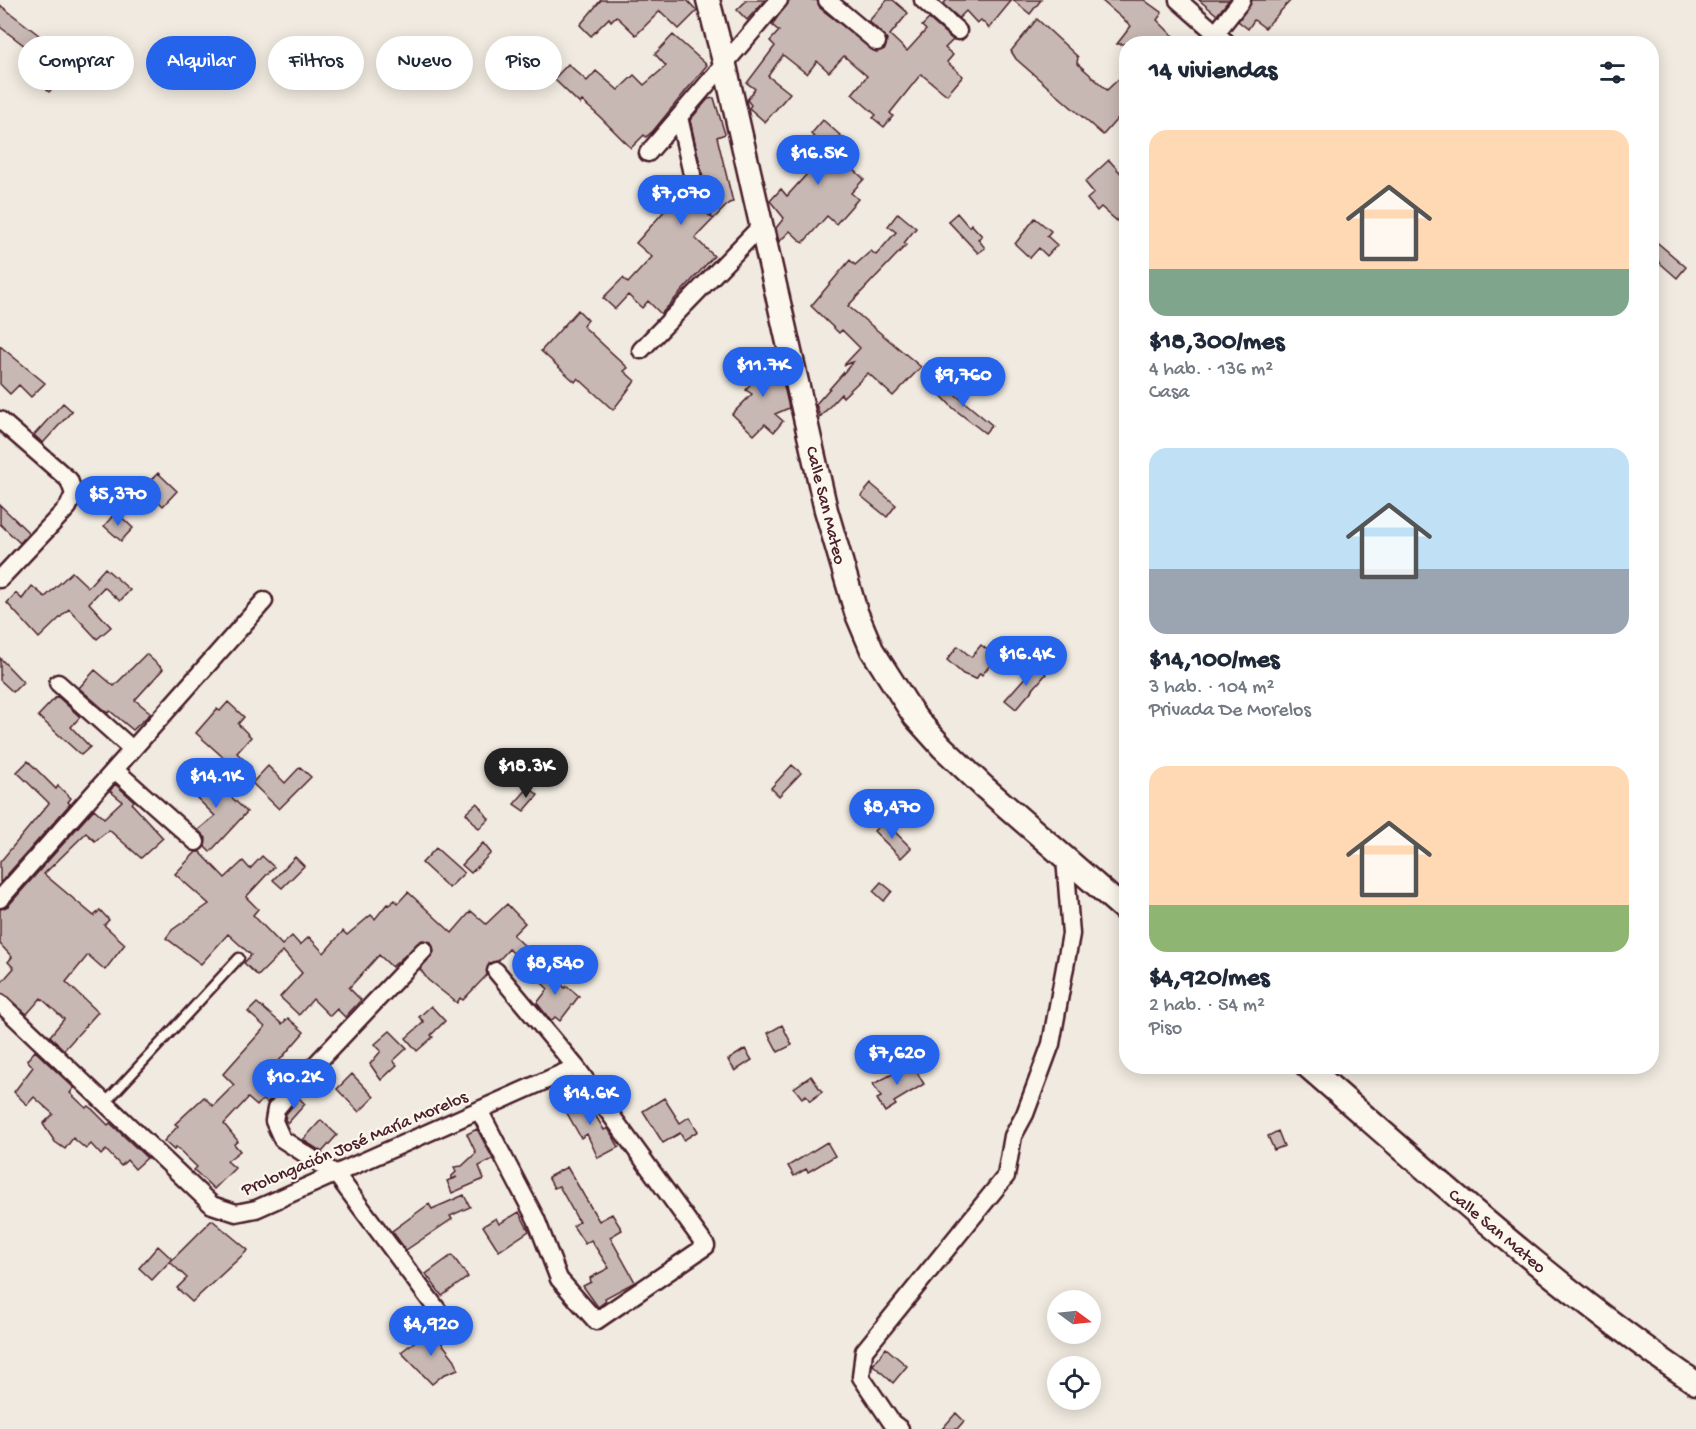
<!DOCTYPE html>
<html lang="es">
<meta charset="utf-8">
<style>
body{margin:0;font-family:"Gochi Hand",sans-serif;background:#f6f6f7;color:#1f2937;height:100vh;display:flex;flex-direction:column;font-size:22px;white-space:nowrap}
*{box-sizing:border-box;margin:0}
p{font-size:20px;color:#747a83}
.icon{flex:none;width:33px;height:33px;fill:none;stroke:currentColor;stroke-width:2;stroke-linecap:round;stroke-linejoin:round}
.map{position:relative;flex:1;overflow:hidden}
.side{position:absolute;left:1119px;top:36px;width:540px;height:1038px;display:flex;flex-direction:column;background:#fff;border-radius:24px;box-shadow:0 3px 15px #0003}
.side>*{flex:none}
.banner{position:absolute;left:18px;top:36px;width:570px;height:54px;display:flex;gap:12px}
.needle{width:39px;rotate:105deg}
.buttons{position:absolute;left:1047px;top:1290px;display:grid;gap:12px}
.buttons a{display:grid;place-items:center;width:54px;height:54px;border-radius:50%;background:#fff;box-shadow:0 3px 15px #0003;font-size:30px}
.price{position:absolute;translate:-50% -51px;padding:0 14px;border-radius:21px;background:#2563eb;color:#fff;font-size:20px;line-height:39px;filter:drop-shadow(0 2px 3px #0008)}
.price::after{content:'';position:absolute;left:50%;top:36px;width:18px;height:14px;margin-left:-9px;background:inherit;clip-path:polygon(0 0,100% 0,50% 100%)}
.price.current{background:#222;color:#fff}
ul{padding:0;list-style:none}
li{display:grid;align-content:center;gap:12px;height:318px;padding:0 30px}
li span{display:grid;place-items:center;height:186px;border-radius:18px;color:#555}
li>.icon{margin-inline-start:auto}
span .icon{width:108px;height:108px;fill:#fffc;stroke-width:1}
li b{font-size:26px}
h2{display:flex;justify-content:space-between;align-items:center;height:72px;padding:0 30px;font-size:26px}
.tag{padding:0 21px;border-radius:27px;background:#fff;box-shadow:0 3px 15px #0003;font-size:21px;line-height:54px}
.tag.current{background:#2563eb;color:#fff}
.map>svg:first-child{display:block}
</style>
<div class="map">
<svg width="1696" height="1429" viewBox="0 0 1696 1429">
<rect width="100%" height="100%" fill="#f0eae0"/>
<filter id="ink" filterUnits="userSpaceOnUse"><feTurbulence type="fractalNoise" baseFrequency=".0167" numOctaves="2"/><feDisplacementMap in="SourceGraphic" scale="12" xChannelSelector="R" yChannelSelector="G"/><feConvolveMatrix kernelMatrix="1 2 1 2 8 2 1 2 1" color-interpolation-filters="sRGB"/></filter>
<g filter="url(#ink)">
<path fill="#c8b8b3" stroke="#4a1f2b" stroke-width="1.5" d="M 601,0 L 687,0 L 697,11 L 679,29 L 660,11 L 636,35 L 616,16 L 611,21 L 609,18 L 591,36 L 580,25 Z
M 745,0 L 765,0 L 747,20 L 737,10 L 746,1 Z
M 789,0 L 817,0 L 820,8 L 876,52 L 885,49 L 887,39 L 869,21 L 887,0 L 893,0 L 908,13 L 890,35 L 907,51 L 926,30 L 922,26 L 929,19 L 953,40 L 945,48 L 953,55 L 947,62 L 963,76 L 947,95 L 921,74 L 890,113 L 893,116 L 884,127 L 873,118 L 876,115 L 852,94 L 867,76 L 844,56 L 829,72 L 817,61 L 807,74 L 783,55 L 768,76 L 790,93 L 765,122 L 749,108 L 751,105 L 747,100 L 755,89 L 747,83 L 775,46 L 770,41 L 779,31 L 772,25 Z
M 947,0 L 1012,0 L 989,28 L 981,20 L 977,23 L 966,11 L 959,18 L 943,4 Z
M 1013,0 L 1041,0 L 1030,14 Z
M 1101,0 L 1144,0 L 1162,13 L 1157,20 L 1181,44 L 1117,44 L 1131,26 Z
M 1199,0 L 1229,0 L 1217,15 Z
M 1252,0 L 1291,0 L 1265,28 L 1254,20 L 1248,29 L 1238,21 Z
M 0,5 L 75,63 L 49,92 L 36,80 L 51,63 L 28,43 L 25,46 L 0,27 Z
M 1037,19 L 1078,57 L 1077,63 L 1107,90 L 1126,72 L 1126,109 L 1103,135 L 1016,59 L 1011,51 Z
M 673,35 L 707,65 L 653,131 L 646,137 L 644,135 L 631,148 L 600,117 L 582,101 L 580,104 L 554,79 L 568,64 L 587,81 L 596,71 L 618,90 L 634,75 L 644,85 L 666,66 L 655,54 Z
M 714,98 L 725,134 L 717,137 L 733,202 L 729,203 L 695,238 L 714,256 L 661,314 L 648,301 L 642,308 L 628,295 L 615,309 L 603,298 L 623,278 L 628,283 L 652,257 L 636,243 L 682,191 L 712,218 L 690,120 L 708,99 Z
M 823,120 L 849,143 L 838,155 L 864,179 L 851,193 L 858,199 L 836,224 L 827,216 L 803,243 L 790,231 L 779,242 L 776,228 L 784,218 L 770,201 L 781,189 L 787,196 L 806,175 L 790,160 L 814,137 L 811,134 Z
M 1109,160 L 1126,179 L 1126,212 L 1117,221 L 1101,207 L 1097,211 L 1087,199 L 1094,193 L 1085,182 Z
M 898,213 L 916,228 L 904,243 L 906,245 L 848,306 L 921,367 L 893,396 L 868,373 L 843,397 L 841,394 L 820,417 L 816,404 L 853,362 L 844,365 L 860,348 L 842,330 L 839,333 L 811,306 L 850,260 L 855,265 L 871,251 L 876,255 L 896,232 L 888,226 Z
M 957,213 L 969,227 L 971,224 L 982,236 L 978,239 L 985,248 L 978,253 L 948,221 Z
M 1035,218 L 1051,231 L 1047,236 L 1057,245 L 1047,256 L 1039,248 L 1030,258 L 1015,244 Z
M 1652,238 L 1686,267 L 1677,278 L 1652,256 Z
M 578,310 L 588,320 L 583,326 L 628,368 L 624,371 L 635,381 L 613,410 L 578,378 L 575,382 L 541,351 Z
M 0,346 L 45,383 L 31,397 L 19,385 L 10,394 L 0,384 Z
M 769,359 L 780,368 L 789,408 L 775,414 L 783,421 L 774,432 L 765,424 L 754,435 L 732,414 L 752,394 L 746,390 L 753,380 L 741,370 L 748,361 L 759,371 Z
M 939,381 L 992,425 L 985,433 L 953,408 L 933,387 Z
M 63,403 L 72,411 L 43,443 L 34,435 Z
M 158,473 L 177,491 L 163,506 L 144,487 Z
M 871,484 L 896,505 L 887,517 L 861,496 Z
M 0,505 L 29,533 L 20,543 L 0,524 Z
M 116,512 L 133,528 L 121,541 L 104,526 Z
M 105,568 L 130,590 L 120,601 L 104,587 L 89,603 L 111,627 L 97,639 L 69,609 L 39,638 L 7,603 L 16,593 L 22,599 L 32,586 L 45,597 L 72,572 L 88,587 Z
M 981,645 L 997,657 L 982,675 L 980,673 L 976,679 L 963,674 L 947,660 L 958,646 L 971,657 Z
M 146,654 L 163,669 L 135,700 L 151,713 L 133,730 L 110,711 L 108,713 L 79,688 L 95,670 L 114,686 Z
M 0,658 L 23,682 L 13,692 L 0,680 Z
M 1036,665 L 1046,674 L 1016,709 L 1005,700 Z
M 57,696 L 80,717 L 71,727 L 90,747 L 81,755 L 38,716 Z
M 228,702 L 244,717 L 238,724 L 251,737 L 237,753 L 251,767 L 243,775 L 196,733 L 217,709 L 220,711 Z
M 28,761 L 56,789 L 58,786 L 71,798 L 68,802 L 70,804 L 0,883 L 0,862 L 49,803 L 17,772 Z
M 792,765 L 801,773 L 779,796 L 771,788 Z
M 268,766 L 285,783 L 300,767 L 311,777 L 279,809 L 252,783 Z
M 204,771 L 247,812 L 210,852 L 205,847 L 206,838 L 198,830 L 215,816 L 187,788 Z
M 115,784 L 134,801 L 132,804 L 163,838 L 141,858 L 109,830 L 95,841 L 86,833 L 44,874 L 94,916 L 100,910 L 109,920 L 104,925 L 125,944 L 105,970 L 88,955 L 66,982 L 98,1012 L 64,1050 L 50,1036 L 64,1019 L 41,998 L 27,1014 L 0,992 L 0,984 L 14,968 L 8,962 L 12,957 L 0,944 L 0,909 L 8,906 L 94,809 L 104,818 L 122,801 L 110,791 Z
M 529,787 L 538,795 L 524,811 L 514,804 Z
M 477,803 L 489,819 L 479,829 L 466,813 Z
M 884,821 L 911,848 L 901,858 L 874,831 Z
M 483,843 L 491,853 L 471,873 L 462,865 Z
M 436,848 L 464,873 L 449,888 L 422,863 Z
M 196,852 L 200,852 L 225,878 L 243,861 L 250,869 L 262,856 L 274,867 L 246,897 L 258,909 L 253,915 L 282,945 L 292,936 L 300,945 L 309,937 L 324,953 L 343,931 L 347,935 L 371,915 L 375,919 L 387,904 L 389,905 L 395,900 L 398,903 L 408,892 L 452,933 L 471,911 L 486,924 L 507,904 L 525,923 L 513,935 L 537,957 L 528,967 L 509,949 L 498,961 L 489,963 L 487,975 L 463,1000 L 460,998 L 457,1003 L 428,980 L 420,969 L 434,952 L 431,942 L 422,940 L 392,967 L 379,955 L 349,988 L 361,1000 L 345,1017 L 337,1009 L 330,1016 L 313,999 L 299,1015 L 280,997 L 302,973 L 283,951 L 258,976 L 244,963 L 251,955 L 228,934 L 201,964 L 166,938 L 172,930 L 209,904 L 175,874 Z
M 295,857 L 304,866 L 282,888 L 273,880 Z
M 881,882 L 892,891 L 884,901 L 873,891 Z
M 542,965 L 565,988 L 567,986 L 579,996 L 560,1021 L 555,1017 L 551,1021 L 537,1003 L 548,989 L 533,974 Z
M 257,1003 L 282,1024 L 288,1018 L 304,1032 L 279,1061 L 292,1072 L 267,1103 L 263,1099 L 257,1106 L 248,1098 L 224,1124 L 238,1141 L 234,1144 L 240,1151 L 227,1161 L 235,1168 L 214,1189 L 194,1170 L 197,1167 L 176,1147 L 174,1150 L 164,1141 L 178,1126 L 175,1124 L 204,1097 L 213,1106 L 234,1085 L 223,1074 L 265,1027 L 248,1012 Z
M 431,1006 L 445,1021 L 431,1035 L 433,1037 L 417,1051 L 406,1038 L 424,1022 L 419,1017 Z
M 782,1025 L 792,1045 L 778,1052 L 768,1033 Z
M 390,1031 L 407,1048 L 393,1061 L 397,1065 L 381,1080 L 370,1064 L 381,1051 L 375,1044 Z
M 745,1049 L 752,1060 L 735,1071 L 728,1060 Z
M 35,1051 L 74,1088 L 70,1093 L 86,1108 L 89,1106 L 108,1125 L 110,1123 L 147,1158 L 135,1169 L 127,1160 L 121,1166 L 106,1150 L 101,1155 L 91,1144 L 86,1149 L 73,1138 L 65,1149 L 55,1142 L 43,1124 L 53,1114 L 34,1097 L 27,1105 L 14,1092 L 33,1067 L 27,1060 Z
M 912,1064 L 924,1084 L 894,1102 L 896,1105 L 885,1112 L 877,1099 L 881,1097 L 873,1084 Z
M 352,1074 L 374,1097 L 359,1112 L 337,1089 Z
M 811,1076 L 822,1092 L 810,1101 L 806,1095 L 802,1098 L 794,1088 Z
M 583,1094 L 604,1130 L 608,1128 L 619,1147 L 598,1158 L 587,1134 L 581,1138 L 563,1106 Z
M 299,1098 L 305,1104 L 288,1123 L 285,1120 L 286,1114 Z
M 664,1098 L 680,1123 L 689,1117 L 698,1131 L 684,1140 L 680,1133 L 663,1143 L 643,1111 Z
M 321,1120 L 337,1135 L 322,1152 L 303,1140 Z
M 477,1129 L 493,1159 L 479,1166 L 484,1179 L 452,1193 L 447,1181 L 457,1177 L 453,1179 L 451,1177 L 456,1172 L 454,1167 L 462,1166 L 476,1153 L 467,1134 Z
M 1278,1131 L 1284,1146 L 1274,1150 L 1268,1136 Z
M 827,1142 L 835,1156 L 808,1172 L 806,1169 L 794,1176 L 788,1166 Z
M 567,1167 L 599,1221 L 612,1214 L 622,1230 L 610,1237 L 635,1282 L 605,1298 L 606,1301 L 598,1307 L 583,1286 L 591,1282 L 590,1278 L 609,1268 L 591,1240 L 585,1244 L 573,1226 L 579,1222 L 559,1186 L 554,1188 L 548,1177 Z
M 464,1195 L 470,1207 L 450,1216 L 452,1219 L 406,1250 L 392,1231 L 429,1204 L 432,1209 Z
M 519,1212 L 529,1231 L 499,1251 L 483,1226 L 496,1218 L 499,1224 Z
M 212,1220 L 248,1250 L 192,1302 L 177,1288 L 187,1278 L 170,1262 Z
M 158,1246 L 172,1259 L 152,1280 L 139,1268 Z
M 452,1255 L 468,1277 L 442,1296 L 426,1274 Z
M 431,1329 L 455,1360 L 458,1369 L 443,1375 L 432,1384 L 401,1352 Z
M 886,1348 L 907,1366 L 893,1383 L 873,1365 Z
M 956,1413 L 964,1421 L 957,1429 L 942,1429 Z"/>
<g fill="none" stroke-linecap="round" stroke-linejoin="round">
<g stroke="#4a1f2b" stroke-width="13">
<path id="lane" d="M 106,1102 L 239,958"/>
</g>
<g stroke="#4a1f2b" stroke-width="21">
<path id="street" d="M 827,0 L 877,42
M 923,0 L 958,31
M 1178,0 L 1228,44
M 1216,33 L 1242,0
M 679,117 L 692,174
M 648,153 L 779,0
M 641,350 L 761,226
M 0,420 L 69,480 L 74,494 L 68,507 L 0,579
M 58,683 L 132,749
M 115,770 L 196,842
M 0,899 L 264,601
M 424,950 L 298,1083 L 276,1109 L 274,1121 L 282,1139 L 336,1174 L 439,1312
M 496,971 L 576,1067
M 0,1003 L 212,1205 L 236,1213 L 256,1209 L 576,1067 L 706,1246 L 596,1321 L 559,1279 L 536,1219 L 479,1110
M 900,1429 L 892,1423 L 861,1377 L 864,1351 L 1006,1176 L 1013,1136 L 1025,1114 L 1051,1044 L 1071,934 L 1065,858"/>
</g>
<g stroke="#4a1f2b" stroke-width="27">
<path id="secondary" d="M 708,0 L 724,61 L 826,510 L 856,612 L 872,650 L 915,717 L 942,747 L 984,787 L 1126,911
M 1307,1066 C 1434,1176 1557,1289 1696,1383"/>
</g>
<use href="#lane" stroke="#fbf7ec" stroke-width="8"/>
<use href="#street" stroke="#fbf7ec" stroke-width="16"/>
<use href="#secondary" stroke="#fbf7ec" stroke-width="22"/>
</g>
</g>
<g text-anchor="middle" stroke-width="4.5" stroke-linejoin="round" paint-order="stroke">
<g font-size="18" fill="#4a1f2b" stroke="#fbf7ec">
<text transform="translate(827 505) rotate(76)" y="6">Calle San Mateo</text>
<text transform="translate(354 1142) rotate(-23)" y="6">Prolongación José María Morelos</text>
<text transform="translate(1498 1230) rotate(40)" y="6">Calle San Mateo</text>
</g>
</g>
</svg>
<div class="buttons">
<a><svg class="needle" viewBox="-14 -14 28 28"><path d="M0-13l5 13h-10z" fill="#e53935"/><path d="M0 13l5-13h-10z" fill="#747a83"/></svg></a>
<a><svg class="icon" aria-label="locate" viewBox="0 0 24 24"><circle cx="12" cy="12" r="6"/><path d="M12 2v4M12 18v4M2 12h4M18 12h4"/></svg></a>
</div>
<b class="price" style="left:818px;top:186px">$16.5K</b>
<b class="price" style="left:681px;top:226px">$7,070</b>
<b class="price" style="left:763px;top:398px">$11.7K</b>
<b class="price" style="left:963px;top:408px">$9,760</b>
<b class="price" style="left:118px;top:527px">$5,370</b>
<b class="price" style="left:1026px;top:687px">$16.4K</b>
<b class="price current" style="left:526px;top:799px">$18.3K</b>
<b class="price" style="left:216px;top:809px">$14.1K</b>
<b class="price" style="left:892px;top:840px">$8,470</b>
<b class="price" style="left:555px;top:996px">$8,540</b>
<b class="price" style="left:897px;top:1086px">$7,620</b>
<b class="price" style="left:294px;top:1110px">$10.2K</b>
<b class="price" style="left:590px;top:1126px">$14.6K</b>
<b class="price" style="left:431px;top:1357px">$4,920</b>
<div class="banner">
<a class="tag">Comprar</a>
<a class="tag current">Alquilar</a>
<a class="tag">Filtros</a>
<a class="tag">Nuevo</a>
<a class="tag">Piso</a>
</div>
<section class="side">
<h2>14 viviendas<svg class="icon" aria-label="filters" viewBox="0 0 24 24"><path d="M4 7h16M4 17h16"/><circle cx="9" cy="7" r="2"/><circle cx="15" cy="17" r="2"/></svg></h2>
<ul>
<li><span style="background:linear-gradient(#ffd9b3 75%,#7fa58c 0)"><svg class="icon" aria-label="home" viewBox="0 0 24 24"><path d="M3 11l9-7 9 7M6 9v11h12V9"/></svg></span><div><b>$18,300/mes</b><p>4 hab. · 136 m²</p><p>Casa</p></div></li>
<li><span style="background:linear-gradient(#bfe0f5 65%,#9aa5b1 0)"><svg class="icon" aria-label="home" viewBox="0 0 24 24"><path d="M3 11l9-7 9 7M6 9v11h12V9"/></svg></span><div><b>$14,100/mes</b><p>3 hab. · 104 m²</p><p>Privada De Morelos</p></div></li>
<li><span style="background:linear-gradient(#ffd9b3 75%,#8fb573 0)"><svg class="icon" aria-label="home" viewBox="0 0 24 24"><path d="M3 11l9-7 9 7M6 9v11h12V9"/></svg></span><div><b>$4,920/mes</b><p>2 hab. · 54 m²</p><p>Piso</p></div></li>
</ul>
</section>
</div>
